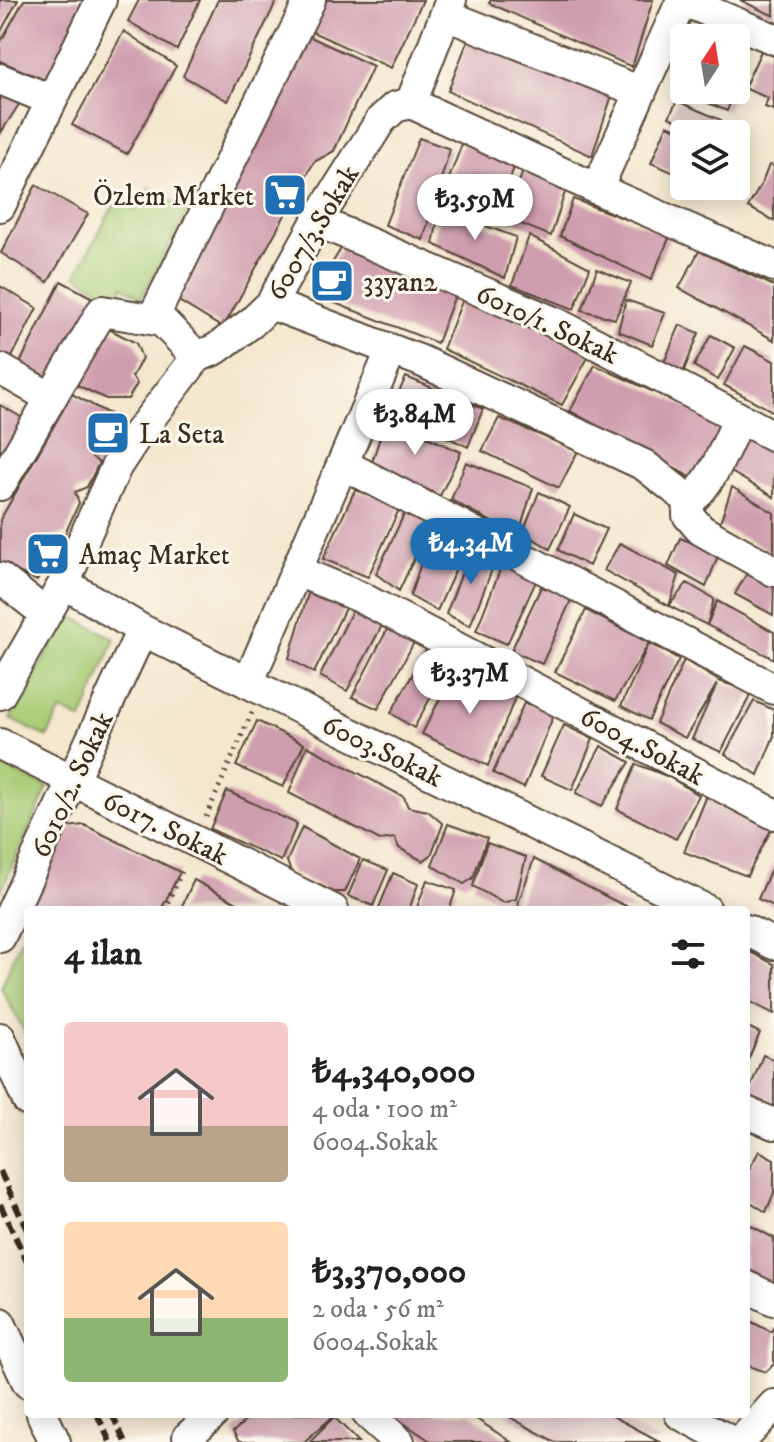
<!DOCTYPE html>
<html lang="tr">
<meta charset="utf-8">
<style>
body{margin:0;font-family:"IM FELL DW Pica",serif;background:#f2f2f2;color:#222;height:100vh;display:flex;flex-direction:column;font-size:30px;white-space:nowrap}
*{box-sizing:border-box;margin:0}
p{font-size:26px;color:#767676}
.icon{flex:none;width:44px;height:44px;fill:none;stroke:currentColor;stroke-width:2;stroke-linecap:round;stroke-linejoin:round}
.map{position:relative;flex:1;overflow:hidden}
.sheet{position:absolute;left:24px;top:906px;width:726px;height:512px;display:flex;flex-direction:column;background:#fff;border-radius:8px;box-shadow:0 4px 20px #0003}
.sheet>*{flex:none}
.needle{width:52px;rotate:12deg}
.buttons{position:absolute;left:670px;top:24px;display:grid;gap:16px}
.buttons a{display:grid;place-items:center;width:80px;height:80px;border-radius:8px;background:#fff;box-shadow:0 4px 20px #0003;font-size:40px}
.price{position:absolute;translate:-50% -68px;padding:0 18px;border-radius:28px;background:#fff;color:#222;font-size:26px;line-height:52px;filter:drop-shadow(0 2px 4px #0008)}
.price::after{content:'';position:absolute;left:50%;top:48px;width:24px;height:18px;margin-left:-12px;background:inherit;clip-path:polygon(0 0,100% 0,50% 100%)}
.price.current{background:#1f6fb2;color:#fff}
ul{padding:0;list-style:none}
li{display:flex;align-items:center;gap:24px;height:200px;padding:0 40px}
li span{display:grid;place-items:center;flex:none;width:224px;height:160px;border-radius:8px;color:#555}
li>.icon{margin-inline-start:auto}
span .icon{width:96px;height:96px;fill:#fffc;stroke-width:1}
li b{font-size:34px}
h2{display:flex;justify-content:space-between;align-items:center;height:96px;padding:0 40px;font-size:34px}
.map>svg:first-child{display:block}
</style>
<div class="map">
<svg width="774" height="1442" viewBox="0 0 774 1442">
<rect width="100%" height="100%" fill="#fbf7ec"/>
<filter id="ink" filterUnits="userSpaceOnUse"><feTurbulence type="fractalNoise" baseFrequency=".0125" numOctaves="2"/><feDisplacementMap in="SourceGraphic" scale="16" xChannelSelector="R" yChannelSelector="G"/><feConvolveMatrix kernelMatrix="1 2 1 2 8 2 1 2 1" color-interpolation-filters="sRGB"/></filter>
<filter id="wash" filterUnits="userSpaceOnUse"><feTurbulence type="fractalNoise" baseFrequency=".006" numOctaves="4" result="noise"/><feDisplacementMap in="SourceGraphic" scale="32" xChannelSelector="R" yChannelSelector="G"/><feGaussianBlur stdDeviation="1.8" result="paint"/><feColorMatrix in="noise" values="0 0 0 0 0 0 0 0 0 0 0 0 0 0 0 0 0 1.4 0 .05"/><feComposite in="paint" operator="in"/></filter>
<g filter="url(#wash)">
<rect width="100%" height="100%" fill="#f4e7ce"/>
<path fill="#a8cc76" stroke="#727b4a" stroke-width="2" d="M 149,187 L 188,211 L 141,298 L 123,286 L 115,299 L 76,275 L 117,199 L 136,210 Z
M 69,615 L 115,639 L 82,720 L 61,710 L 47,737 L 10,719 Z
M 0,766 L 48,787 L 0,893 Z
M 21,939 L 28,943 L 28,1038 L 1,988 Z"/>
<g id="blocks">
<path fill="#cf9eae" d="M 0,0 L 18,0 L 0,33 Z
M 24,0 L 92,0 L 49,82 L 0,61 L 0,43 Z
M 139,0 L 200,0 L 177,50 L 128,21 Z
M 218,0 L 277,0 L 228,101 L 183,76 Z
M 323,0 L 423,0 L 391,68 L 308,30 Z
M 491,0 L 653,0 L 632,67 L 489,3 Z
M 740,0 L 774,0 L 774,16 Z
M 705,26 L 735,38 L 702,38 Z
M 124,31 L 176,66 L 127,154 L 72,125 Z
M 302,33 L 373,66 L 334,151 L 314,162 L 223,328 L 174,298 Z
M 470,35 L 614,89 L 592,156 L 448,91 Z
M 736,38 L 743,41 L 738,76 L 736,76 Z
M 761,51 L 774,56 L 774,110 L 765,107 L 768,98 L 744,88 Z
M 0,87 L 23,98 L 0,134 Z
M 678,90 L 735,90 L 727,111 Z
M 677,101 L 721,120 L 717,134 L 704,134 L 669,117 Z
M 667,125 L 684,132 L 684,177 L 651,163 Z
M 419,138 L 450,149 L 423,240 L 385,225 Z
M 462,144 L 515,164 L 499,212 L 444,192 Z
M 769,165 L 774,166 L 774,221 L 748,207 L 762,183 Z
M 523,171 L 566,189 L 551,236 L 506,218 Z
M 36,185 L 88,214 L 48,282 L 1,253 Z
M 573,199 L 670,236 L 651,280 L 560,236 Z
M 440,209 L 516,237 L 505,278 L 433,244 Z
M 529,236 L 590,268 L 574,309 L 512,285 Z
M 344,244 L 457,290 L 437,343 L 327,300 L 321,281 Z
M 699,251 L 774,286 L 774,340 L 679,288 Z
M 597,269 L 631,283 L 615,319 L 582,310 Z
M 61,281 L 100,302 L 50,386 L 19,365 Z
M 0,286 L 37,308 L 9,363 L 0,358 Z
M 465,294 L 591,352 L 562,405 L 443,349 Z
M 626,300 L 665,313 L 652,345 L 618,331 Z
M 680,325 L 699,333 L 682,375 L 662,367 Z
M 109,329 L 136,343 L 142,358 L 132,377 L 137,384 L 128,399 L 106,399 L 73,383 Z
M 711,335 L 735,348 L 718,380 L 694,366 Z
M 745,346 L 774,361 L 774,412 L 724,385 Z
M 595,365 L 728,426 L 701,483 L 570,411 Z
M 406,377 L 483,409 L 468,447 L 390,411 Z
M 72,394 L 122,421 L 106,450 L 92,457 L 99,463 L 87,487 L 75,492 L 79,503 L 65,534 L 53,537 L 55,548 L 37,581 L 0,563 L 0,520 Z
M 0,405 L 26,420 L 0,465 Z
M 499,418 L 578,451 L 559,488 L 482,451 Z
M 386,419 L 461,452 L 440,496 L 372,462 Z
M 741,434 L 774,447 L 774,497 L 726,469 Z
M 466,462 L 533,488 L 518,536 L 451,500 Z
M 732,487 L 774,513 L 774,553 L 719,526 Z
M 355,490 L 402,503 L 368,577 L 323,559 Z
M 539,492 L 570,507 L 550,549 L 523,532 Z
M 406,510 L 432,520 L 399,591 L 376,574 Z
M 574,514 L 606,529 L 589,566 L 558,550 Z
M 433,527 L 466,546 L 437,611 L 410,596 Z
M 680,538 L 719,553 L 706,587 L 668,566 Z
M 620,543 L 679,575 L 669,606 L 604,570 Z
M 472,547 L 496,559 L 470,626 L 446,614 Z
M 504,560 L 538,577 L 507,644 L 476,631 Z
M 750,568 L 774,581 L 773,615 L 735,594 Z
M 687,583 L 714,599 L 707,625 L 717,601 L 774,632 L 774,659 L 669,606 Z
M 310,587 L 348,602 L 314,673 L 289,658 Z
M 541,587 L 573,596 L 542,664 L 511,651 Z
M 353,609 L 385,620 L 347,691 L 320,676 Z
M 586,610 L 649,643 L 615,701 L 555,672 Z
M 391,622 L 418,635 L 378,709 L 352,697 Z
M 430,643 L 453,656 L 414,728 L 391,713 Z
M 649,643 L 679,659 L 649,720 L 621,706 Z
M 684,660 L 719,681 L 752,692 L 721,752 L 692,739 L 717,684 L 685,738 L 656,723 Z
M 457,665 L 516,695 L 488,766 L 422,734 Z
M 754,701 L 774,710 L 774,736 L 758,775 L 725,754 Z
M 524,703 L 555,712 L 524,788 L 493,773 Z
M 257,721 L 304,744 L 283,787 L 236,766 Z
M 564,725 L 593,739 L 572,790 L 541,776 Z
M 307,746 L 404,797 L 408,807 L 428,811 L 443,824 L 431,855 L 423,861 L 399,848 L 395,838 L 380,840 L 289,793 Z
M 601,746 L 630,762 L 602,806 L 576,793 Z
M 636,764 L 669,777 L 699,795 L 676,839 L 617,809 Z
M 710,788 L 772,828 L 747,876 L 684,852 Z
M 227,791 L 297,824 L 281,861 L 210,829 Z
M 448,824 L 487,838 L 473,878 L 464,884 L 432,865 Z
M 84,825 L 180,872 L 161,910 L 32,910 L 27,908 L 67,827 Z
M 302,827 L 360,859 L 345,892 L 334,892 L 291,872 L 287,861 Z
M 487,843 L 526,857 L 516,899 L 503,903 L 473,886 Z
M 534,859 L 617,902 L 636,910 L 526,910 L 518,904 Z
M 363,860 L 388,870 L 373,906 L 348,896 Z
M 774,862 L 774,906 L 758,899 Z
M 393,873 L 418,884 L 409,910 L 378,910 Z
M 194,880 L 250,910 L 180,910 Z
M 427,880 L 456,890 L 449,910 L 416,910 Z
M 746,950 L 774,964 L 774,1014 L 746,1000 Z
M 746,1026 L 760,1033 L 746,1064 Z
M 763,1055 L 774,1060 L 774,1115 L 746,1099 Z
M 759,1151 L 774,1159 L 774,1193 L 766,1212 L 746,1199 L 746,1175 Z
M 746,1223 L 774,1238 L 774,1283 L 756,1279 L 746,1273 Z
M 746,1315 L 750,1321 L 771,1332 L 774,1326 L 774,1364 L 766,1372 L 746,1365 Z
M 253,1414 L 330,1414 L 332,1417 L 304,1442 L 239,1442 L 233,1432 Z
M 390,1414 L 469,1414 L 511,1442 L 432,1442 Z
M 504,1414 L 609,1414 L 661,1442 L 555,1442 Z
M 334,1417 L 359,1442 L 309,1442 Z"/>
</g>
</g>
<g filter="url(#ink)">
<use href="#blocks" fill-opacity="0" stroke="#574638" stroke-width="2"/>
<g fill="none" stroke-linecap="round" stroke-linejoin="round">
<g stroke="#574638" stroke-width="34">
<path id="minor" d="M 446,15 L 641,92
M 0,79 L 51,100
M 411,103 L 597,189 L 774,266
M 411,103 L 451,0
M 597,189 L 682,0 L 774,39
M 0,206 L 101,0
M 317,221 L 558,324 L 774,436
M 271,304 L 421,361 L 644,465 L 690,501 L 688,515 L 701,530 L 774,571
M 153,318 L 310,0
M 0,369 L 51,398
M 343,464 L 774,689
M 0,485 L 102,311 L 162,321 L 197,357
M 690,501 C 714,480 725,447 739,418
M 297,571 L 360,597 L 774,814
M 0,578 L 46,614
M 64,583 L 142,630 L 706,910
M 248,683 L 391,351
M 0,694 L 64,583 L 116,467 L 137,435 L 197,357 L 216,349 L 251,323 L 271,304 L 317,221 L 381,120 L 395,107 L 411,103
M 0,744 L 333,910
M 746,930 L 774,944
M 0,937 L 142,630
M 0,1038 L 28,1101
M 746,1112 L 774,1124
M 746,1286 L 774,1300
M 0,1323 L 28,1383
M 42,1414 L 55,1442
M 368,1414 L 399,1442
M 680,1414 L 732,1442
M 188,1437 L 213,1414
M 740,1442 L 774,1405"/>
</g>
<path stroke="#574638" stroke-width="5" stroke-dasharray="2 6" stroke-linecap="butt" d="M 206,817 L 252,712
M 165,910 L 184,866"/>
<use href="#minor" stroke="#fff" stroke-width="30"/>
<path stroke="#3b2a1e" stroke-width="6" stroke-dasharray="12 6" stroke-linecap="butt" d="M 0,1171 L 28,1232
M 0,1204 L 28,1264
M 97,1414 L 110,1442
M 112,1414 L 125,1442"/>
</g>
</g>
<defs>
<g id="supermarket-square" transform="scale(2.3)"><rect x="-9" y="-9" width="18" height="18" rx="4" fill="#1f6fb2" stroke="#fbf7ec"/><path d="M-6-5.5h2.5l.6 2H6L4.5 2H-2.5L-4.4-4H-6ZM-1.5 3.2a1.3 1.3 0 1 0 .1 0ZM3 3.2a1.3 1.3 0 1 0 .1 0Z" fill="#fff"/></g>
<g id="cafe-square" transform="scale(2.3)"><rect x="-9" y="-9" width="18" height="18" rx="4" fill="#1f6fb2" stroke="#fbf7ec"/><path d="M-5.5-4.5H6V0H3Q3 3.5 0 3.5H-2.5Q-5.5 3.5-5.5 0ZM3-3.2v2h1.7v-2ZM-6 4.5H4V6H-6Z" fill="#fff"/></g>
</defs>
<g fill-rule="evenodd">
<use href="#supermarket-square" x="285" y="195"/>
<use href="#cafe-square" x="332" y="281"/>
<use href="#cafe-square" x="108" y="433"/>
<use href="#supermarket-square" x="48" y="554"/>
</g>
<g text-anchor="middle" stroke-width="6" stroke-linejoin="round" paint-order="stroke">
<g font-size="28" fill="#3b2a1e" stroke="#fbf7ec" text-anchor="start">
<text x="254" y="205" text-anchor="end">Özlem Market</text>
<text x="363" y="291">33yan2</text>
<text x="139" y="443">La Seta</text>
<text x="79" y="564">Amaç Market</text>
</g>
<g font-size="28" fill="#3b2a1e" stroke="#fbf7ec">
<text transform="translate(312 232) rotate(-59)" y="10">6007/3.Sokak</text>
<text transform="translate(548 323) rotate(25)" y="10">6010/1. Sokak</text>
<text transform="translate(643 745) rotate(28)" y="10">6004.Sokak</text>
<text transform="translate(383 750) rotate(26)" y="10">6003.Sokak</text>
<text transform="translate(71 784) rotate(-65)" y="10">6010/2. Sokak</text>
<text transform="translate(166 827) rotate(26)" y="10">6017. Sokak</text>
</g>
</g>
</svg>
<div class="buttons">
<a><svg class="needle" viewBox="-14 -14 28 28"><path d="M0-13l5 13h-10z" fill="#e53935"/><path d="M0 13l5-13h-10z" fill="#767676"/></svg></a>
<a><svg class="icon" aria-label="layers" viewBox="0 0 24 24"><path d="M12 4l9 5-9 5-9-5zM3 14l9 5 9-5"/></svg></a>
</div>
<b class="price" style="left:475px;top:242px">₺3.59M</b>
<b class="price" style="left:415px;top:457px">₺3.84M</b>
<b class="price current" style="left:471px;top:586px">₺4.34M</b>
<b class="price" style="left:470px;top:716px">₺3.37M</b>
<section class="sheet">
<h2>4 ilan<svg class="icon" aria-label="filters" viewBox="0 0 24 24"><path d="M4 7h16M4 17h16"/><circle cx="9" cy="7" r="2"/><circle cx="15" cy="17" r="2"/></svg></h2>
<ul>
<li><span style="background:linear-gradient(#f6c9c9 65%,#b9a48a 0)"><svg class="icon" aria-label="home" viewBox="0 0 24 24"><path d="M3 11l9-7 9 7M6 9v11h12V9"/></svg></span><div><b>₺4,340,000</b><p>4 oda · 100 m²</p><p>6004.Sokak</p></div></li>
<li><span style="background:linear-gradient(#ffd9b3 60%,#8fb573 0)"><svg class="icon" aria-label="home" viewBox="0 0 24 24"><path d="M3 11l9-7 9 7M6 9v11h12V9"/></svg></span><div><b>₺3,370,000</b><p>2 oda · 56 m²</p><p>6004.Sokak</p></div></li>
</ul>
</section>
</div>
